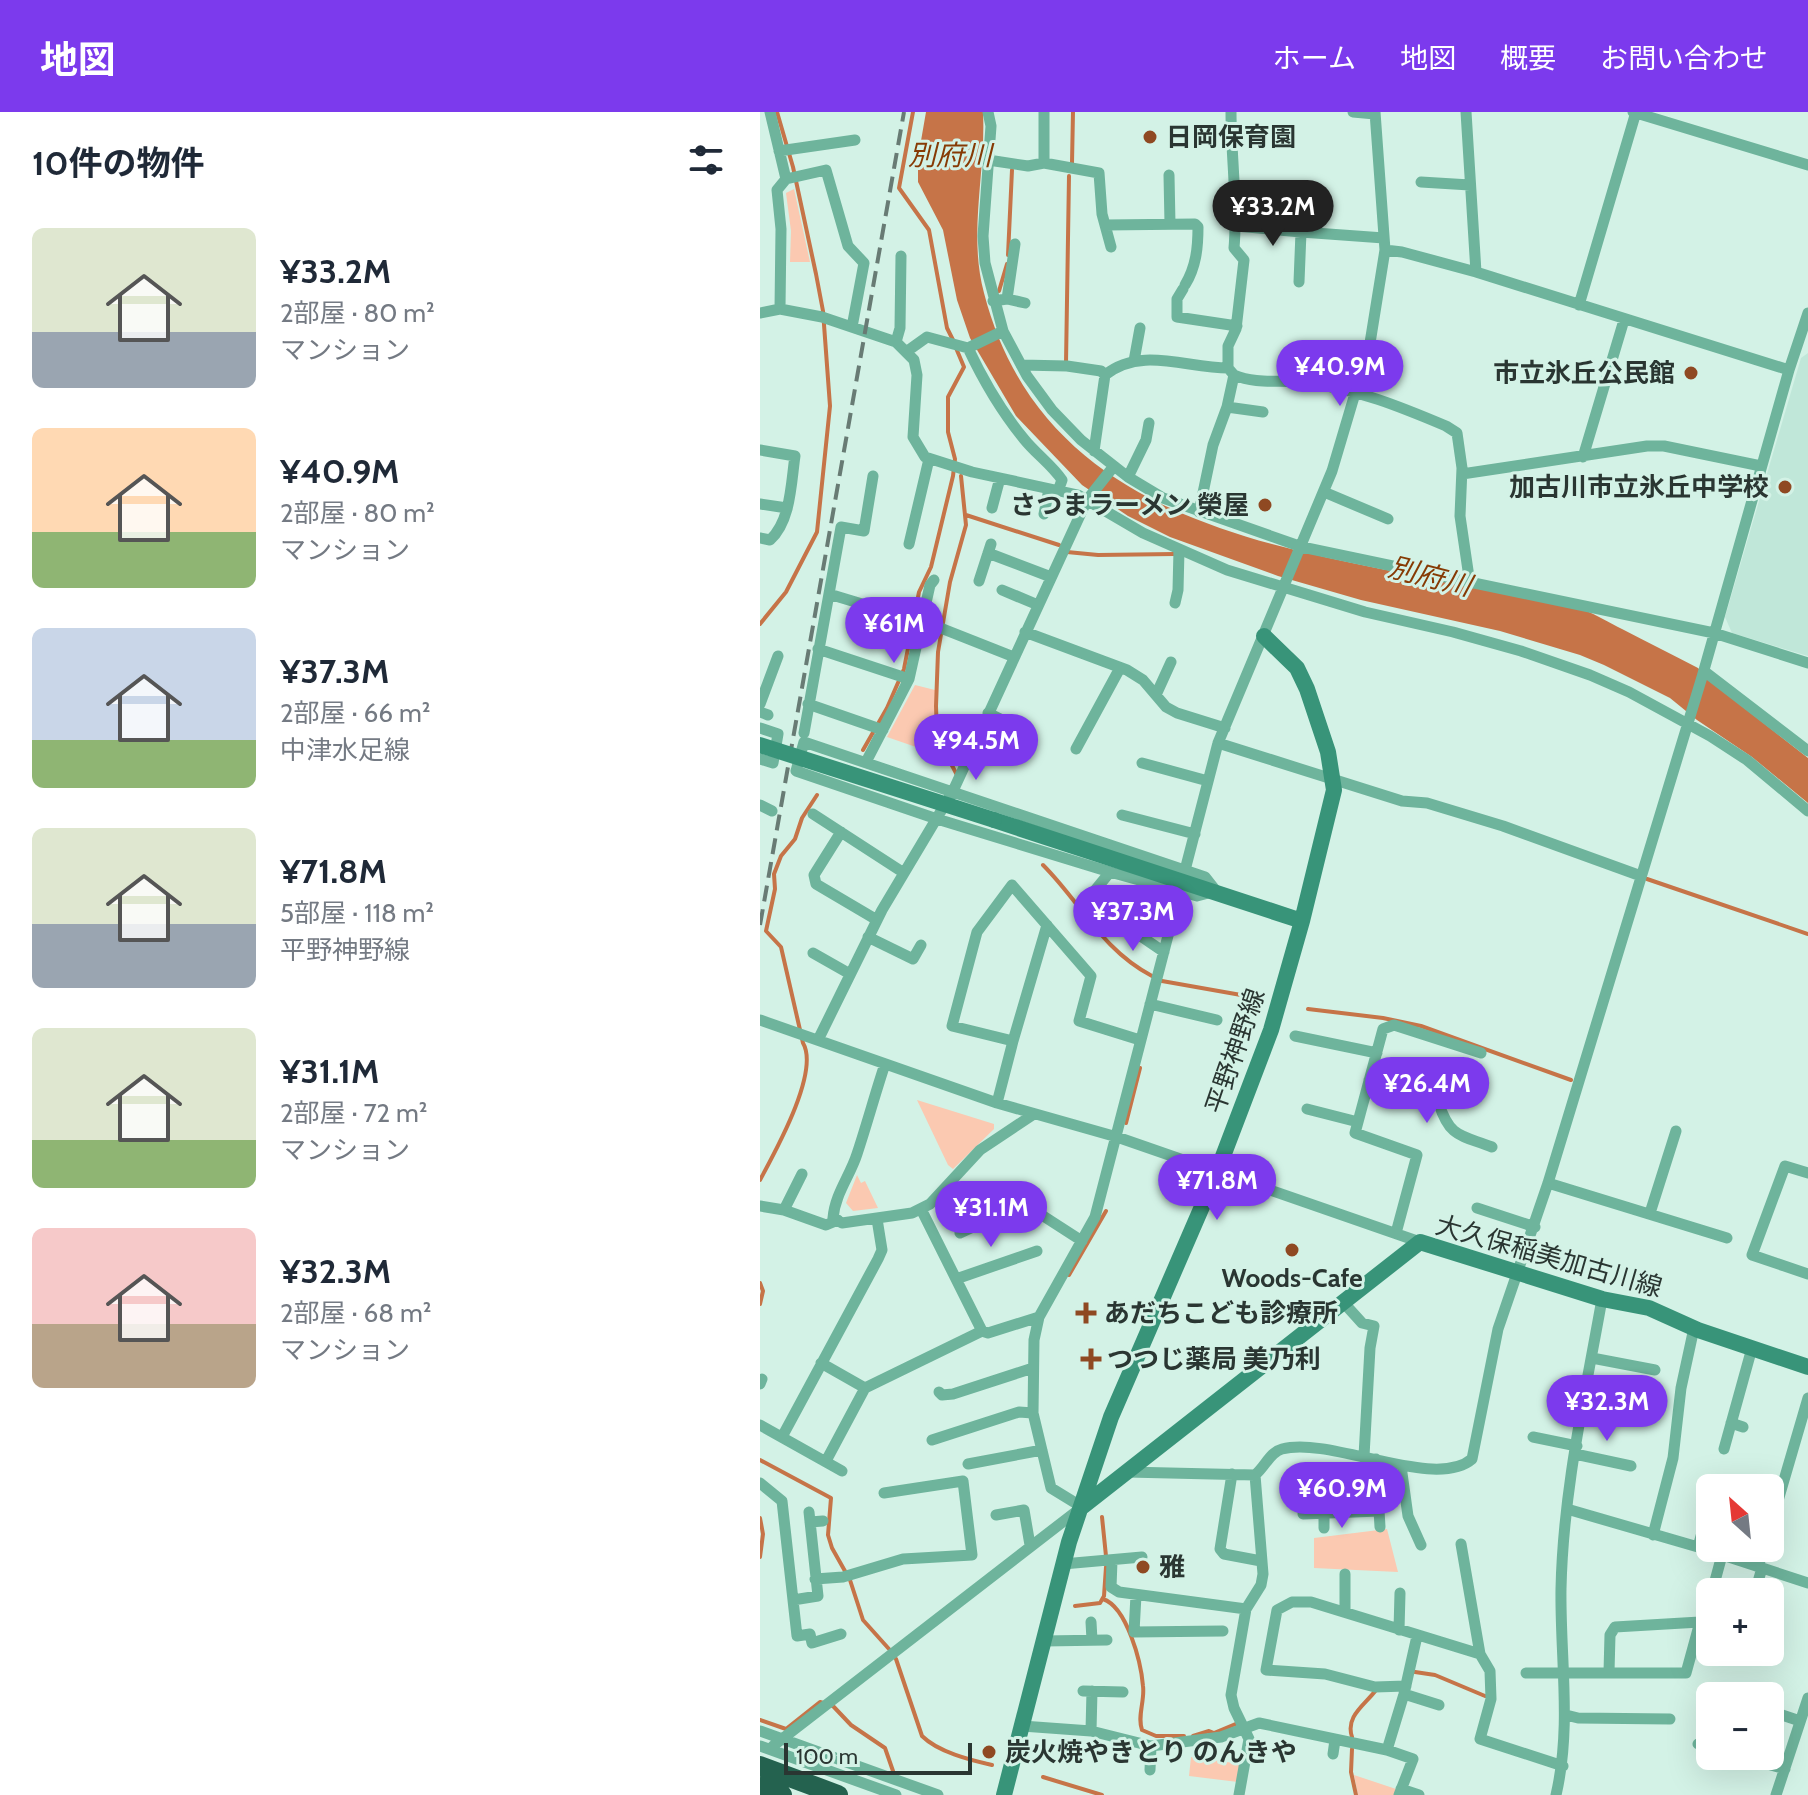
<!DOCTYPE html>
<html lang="ja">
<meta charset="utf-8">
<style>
body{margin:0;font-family:Cabin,"Noto Sans JP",sans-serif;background:#f6f6f7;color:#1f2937;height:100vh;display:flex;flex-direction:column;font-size:30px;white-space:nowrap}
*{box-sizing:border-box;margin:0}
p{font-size:26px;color:#747a83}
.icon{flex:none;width:44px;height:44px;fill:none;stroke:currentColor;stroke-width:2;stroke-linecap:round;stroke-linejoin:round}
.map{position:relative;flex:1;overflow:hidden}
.details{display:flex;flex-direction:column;background:#fff;width:760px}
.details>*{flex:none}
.needle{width:52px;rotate:333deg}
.controls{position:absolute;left:936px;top:1362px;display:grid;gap:16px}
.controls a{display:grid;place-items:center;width:88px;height:88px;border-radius:12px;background:#fff;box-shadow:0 8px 32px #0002;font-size:40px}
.scale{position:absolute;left:24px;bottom:20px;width:188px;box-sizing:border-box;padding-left:8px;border:4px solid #2a3632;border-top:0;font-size:22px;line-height:28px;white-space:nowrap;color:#2a3632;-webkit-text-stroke:6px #d3f2e6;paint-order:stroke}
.price{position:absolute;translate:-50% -68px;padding:0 18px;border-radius:28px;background:#7c3aed;color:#fff;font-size:26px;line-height:52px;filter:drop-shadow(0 2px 4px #0008)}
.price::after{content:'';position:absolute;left:50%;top:48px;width:24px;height:18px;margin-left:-12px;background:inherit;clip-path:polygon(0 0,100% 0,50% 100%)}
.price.on{background:#222;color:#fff}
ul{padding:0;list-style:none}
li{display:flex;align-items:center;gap:24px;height:200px;padding:0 32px}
li span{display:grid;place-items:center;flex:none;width:224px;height:160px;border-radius:12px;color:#555}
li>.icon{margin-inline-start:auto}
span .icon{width:96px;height:96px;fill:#fffc;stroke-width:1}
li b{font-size:34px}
h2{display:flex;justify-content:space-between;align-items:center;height:96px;padding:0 32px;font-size:34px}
header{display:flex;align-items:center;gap:48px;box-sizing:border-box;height:112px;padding:0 40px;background:#7c3aed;color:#fff}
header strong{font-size:38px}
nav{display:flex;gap:44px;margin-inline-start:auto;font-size:28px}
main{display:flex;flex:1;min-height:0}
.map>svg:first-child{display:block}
</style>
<header>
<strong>地図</strong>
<nav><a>ホーム</a><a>地図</a><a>概要</a><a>お問い合わせ</a></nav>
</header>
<main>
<section class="details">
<h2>10件の物件<svg class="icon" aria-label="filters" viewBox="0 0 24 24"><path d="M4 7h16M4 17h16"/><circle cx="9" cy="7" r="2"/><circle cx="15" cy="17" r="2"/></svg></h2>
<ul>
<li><span style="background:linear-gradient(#dfe7d0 65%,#9aa5b1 0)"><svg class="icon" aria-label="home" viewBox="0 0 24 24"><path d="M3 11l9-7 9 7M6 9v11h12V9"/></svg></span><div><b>¥33.2M</b><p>2部屋 · 80 m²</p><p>マンション</p></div></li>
<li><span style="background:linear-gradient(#ffd9b3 65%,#8fb573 0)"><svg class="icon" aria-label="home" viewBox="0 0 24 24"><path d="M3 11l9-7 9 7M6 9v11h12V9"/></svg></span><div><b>¥40.9M</b><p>2部屋 · 80 m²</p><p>マンション</p></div></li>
<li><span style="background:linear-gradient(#c9d6e8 70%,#8fb573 0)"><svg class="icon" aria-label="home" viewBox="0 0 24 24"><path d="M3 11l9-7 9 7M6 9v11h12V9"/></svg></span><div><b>¥37.3M</b><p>2部屋 · 66 m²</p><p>中津水足線</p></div></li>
<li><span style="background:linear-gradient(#dfe7d0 60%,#9aa5b1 0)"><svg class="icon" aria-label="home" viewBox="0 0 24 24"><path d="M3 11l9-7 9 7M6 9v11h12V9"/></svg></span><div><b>¥71.8M</b><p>5部屋 · 118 m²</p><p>平野神野線</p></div></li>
<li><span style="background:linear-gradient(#dfe7d0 70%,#8fb573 0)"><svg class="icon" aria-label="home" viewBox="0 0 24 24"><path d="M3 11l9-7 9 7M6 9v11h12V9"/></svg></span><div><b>¥31.1M</b><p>2部屋 · 72 m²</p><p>マンション</p></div></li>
<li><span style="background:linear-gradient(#f6c9c9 60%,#b9a48a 0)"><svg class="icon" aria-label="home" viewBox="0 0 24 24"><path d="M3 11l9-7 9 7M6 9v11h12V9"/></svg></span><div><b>¥32.3M</b><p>2部屋 · 68 m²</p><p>マンション</p></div></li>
</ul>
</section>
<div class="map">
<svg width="1048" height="1683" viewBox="0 0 1048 1683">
<rect width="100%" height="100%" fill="#d3f2e6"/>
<path fill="#c0e7d9" d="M 1048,241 L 1048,544 L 972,521 L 965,505 L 1041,246 Z"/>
<path fill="#fbc9b1" d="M 34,77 L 50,150 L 30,150 L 31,119 L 26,81 Z
M 155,573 L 175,578 L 174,623 L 182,644 L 127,625 Z
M 157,988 L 234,1012 L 234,1017 L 193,1057 L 188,1053 Z
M 97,1063 L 101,1071 L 105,1069 L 118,1096 L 93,1099 L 86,1091 Z
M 627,1417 L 638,1460 L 554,1456 L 554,1426 Z
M 431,1645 L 481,1652 L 478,1670 L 429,1664 Z
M 594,1663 L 636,1677 L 634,1683 L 598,1683 Z"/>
<path fill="#c67448" d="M 166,0 L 223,0 C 226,60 208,122 224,181 C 285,417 531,437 729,478 C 760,485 794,488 824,498 C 837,503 850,511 862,517 C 887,530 913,543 938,556 L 950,569 L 1048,646 L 1048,691 L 992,645 L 937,608 L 910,586 L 844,553 L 820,543 L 740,519 L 601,488 L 518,464 L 410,425 L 368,404 L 322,373 L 256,304 L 210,226 L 197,188 L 183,118 L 158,70 L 158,46 Z"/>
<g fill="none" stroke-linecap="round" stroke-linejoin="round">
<path stroke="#c67448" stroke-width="4" d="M 153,0 L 139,76 L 169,118 L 187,216 L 193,228
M 312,51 L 313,0
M 248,143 L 252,58
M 239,179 L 247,152
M 306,251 L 309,64
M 206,403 L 299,433
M 307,440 L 338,443 L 415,442
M 0,512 L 26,480 L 57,420 L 70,294 L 63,199 L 56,162 L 33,55 L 17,0
M 103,638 L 127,596 L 144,557 L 159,480 L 171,455 L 193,364 L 195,347 L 188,320 L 188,285 L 204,255 L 196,236
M 197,663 L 177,625 L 176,594 L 178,540 L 190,470 L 206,413 L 201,364
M 283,753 C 322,792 341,837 392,864
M 887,767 L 1048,822
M 402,869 L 498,886
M 548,897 L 623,906 L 661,914 L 811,968
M 366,1011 L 380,956
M 0,1068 C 15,1040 60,960 43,931 L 21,835 L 6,819 L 15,777 L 14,762 L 21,744 L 35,727 L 42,706 L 57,683
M 309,1163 L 346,1099
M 0,1171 L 3,1179 L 0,1192
M 0,1348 L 71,1386 L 68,1423 L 72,1436 L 90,1468 L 103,1508 L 129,1537
M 342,1405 L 346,1444
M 0,1406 L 3,1422 L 0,1445
M 343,1487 C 367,1495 381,1550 383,1574 C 385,1589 377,1604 382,1618 L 396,1624 L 424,1624
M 315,1494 L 340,1491 L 344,1484 L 346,1455
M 136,1547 L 162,1624 C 178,1640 210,1648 232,1653
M 655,1560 L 675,1563 L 725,1584
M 0,1608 L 26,1617 L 60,1590 L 73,1594 L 91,1613 L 125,1636 L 133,1659
M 433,1624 L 449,1619 L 454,1621 L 478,1611
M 592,1625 C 585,1604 605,1593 616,1578
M 592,1637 L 591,1660 L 596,1683
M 283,1665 L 342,1683"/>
<path stroke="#6eb49c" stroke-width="11" d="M 10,0 L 26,67 L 17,78 L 21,117 L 20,197
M 228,0 L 231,14 L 223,124 L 225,151 L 243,219 L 267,264 L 292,298 L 321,328 L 368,365 L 403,386 L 542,435 L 954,521 L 1048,551
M 284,0 L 284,51
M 593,0 L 615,2
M 706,0 L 716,160
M 873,0 L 1048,53
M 19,39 L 95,28
M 228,48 L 268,54 L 284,51 L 339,61 L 342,102 L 351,135
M 409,63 L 410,112
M 26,67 L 66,58 L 88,134 L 104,151 L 92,215
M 661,70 L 710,73
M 345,113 L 435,112 L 438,115 C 438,136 436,155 425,173
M 476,114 L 541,120 L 539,170
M 541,120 L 624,126
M 625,138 L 642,140 L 716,160 L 1029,258
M 423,177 L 417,187 L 417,205 L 477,214
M 247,187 L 265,191
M 233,189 L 247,187 L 255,132
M 819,193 L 876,0
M 0,201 L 20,197 L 62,205 L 136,230 L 154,248 L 157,263 L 153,325 L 165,345 L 212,360 L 318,383 L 383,421 L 467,458 L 605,500 L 693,520 L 761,539 L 830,563 L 869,580 L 950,624 L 987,648 L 1048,699
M 136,230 L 140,216 L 141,144
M 208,236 L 243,219
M 146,240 L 167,225 L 208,236 C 223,268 241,299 264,327 C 275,341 292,353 302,368 L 298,379
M 374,249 L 380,216
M 261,253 L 307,254 L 341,259 L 345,263 C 381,234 426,256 468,256
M 474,263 C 498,273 523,267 548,271 C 597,277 641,295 686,314 L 697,321 L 702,356 L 700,404 L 710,472
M 467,295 L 503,300
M 0,338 L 35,344 C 31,371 31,409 10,428 L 0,426
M 334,339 L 345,263
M 823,345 L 864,208
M 702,362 L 887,334 L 904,334 L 1001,354
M 368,365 L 386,328 L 389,311
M 564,380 L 628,407
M 0,392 L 27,396
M 232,396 L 240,366
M 439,400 L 453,333 L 467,295 L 474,263 L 468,256 L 468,234 L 476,217 L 484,148 L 474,136 C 478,91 471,45 471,0
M 284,402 L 289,377
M 149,432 L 169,347
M 228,441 L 291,465
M 219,469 L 231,432
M 242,478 L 278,493
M 69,482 L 178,515 L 254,545
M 415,491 L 418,478 L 419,438
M 265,520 L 367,558 L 383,568 L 406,595 L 417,601 L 465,616
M 58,537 L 149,567
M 944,559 L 1048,639
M 396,583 L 411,550
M 0,592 L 18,544
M 48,592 L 123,618
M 0,600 L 8,603
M 228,601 L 270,622
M 0,616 L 18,622 L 13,651 L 0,647
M 44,621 L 81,415 L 104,419 L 113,364
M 44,630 L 445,765 L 456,779 L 437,784 L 350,760 L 177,707 L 36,659 Z
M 458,631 L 642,689 L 667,691 L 743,714 L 881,764
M 316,637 L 360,556
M 106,650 L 149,567 L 170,473 L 174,468
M 382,651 L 448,669
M 0,693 L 12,699
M 53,702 L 144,761
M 362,703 L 435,722
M 81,720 L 54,763 L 56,772 L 117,808
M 323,793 L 350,760
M 363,812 L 404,840
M 108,825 L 153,847 L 161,833
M 53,841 L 90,862
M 390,892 L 457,908
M 0,908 L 237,991 L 357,1025 L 660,1130
M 535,924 L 617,941
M 58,928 L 122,798 L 193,679 L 327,388 L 354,354
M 253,929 L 287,813
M 125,952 C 115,982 107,1012 97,1042 C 90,1064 75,1082 73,1106 L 82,1111 L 152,1101 L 170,1092 L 220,1038 L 274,1002
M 609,968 L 679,992 C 690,1026 701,1023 732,1035
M 237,991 L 253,929 L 192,914 L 217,820 L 252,773 L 331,864 L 319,909 L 380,928
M 547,997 L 598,1010
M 1048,1061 L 1025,1054 L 992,1143 L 1048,1162
M 788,1071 L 967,1126
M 0,1094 L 24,1098 L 66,1113 L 78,1108
M 717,1096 L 775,1115
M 161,1097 L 222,1219
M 24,1098 L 42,1062
M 890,1101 L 916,1019
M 200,1121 L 228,1108 L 274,1098 L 322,1129
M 636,1121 L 657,1043 L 595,1021 L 623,917 L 634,913 L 721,941
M 196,1167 L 277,1139
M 583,1190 L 602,1211 L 614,1214 L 610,1236 L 604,1344
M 832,1246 L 895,1258
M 61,1251 L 105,1276
M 0,1272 L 2,1267
M 179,1280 L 182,1283 L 193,1282 L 273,1256
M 823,1295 L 870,1303
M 971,1311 L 983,1315
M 0,1313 L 82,1359
M 22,1325 L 118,1147 L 122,1138 L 117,1107
M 773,1325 L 817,1334
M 172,1328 L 259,1300 L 273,1301
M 964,1337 L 992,1236
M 815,1342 L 871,1354
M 616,1347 L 620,1415
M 66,1349 L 105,1276 L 222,1219 L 228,1221 L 279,1205
M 208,1352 L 282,1338
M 641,1354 L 648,1404 L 661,1433
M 367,1360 L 495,1363 C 505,1355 510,1340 522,1337 C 571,1324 675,1379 712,1347 L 738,1217 L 788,1071 L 942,565 L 1029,258 L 1048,201
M 472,1362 L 460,1437 L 464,1442 L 501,1449
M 0,1371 L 22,1389 L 37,1524 L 50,1522 L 52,1531 L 81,1522
M 807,1397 L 938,1435 L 1048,1471
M 564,1401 L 564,1416
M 543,1402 L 619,1399
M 236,1403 L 264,1398 L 270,1433
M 50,1410 L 63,1409
M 1010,1416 L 1048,1286
M 893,1423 L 913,1346 L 921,1276 L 934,1216
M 701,1432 L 720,1542 L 730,1559 L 731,1587 L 720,1627 L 803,1654
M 938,1435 L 950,1392
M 352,1449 L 351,1475 L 359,1480 L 486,1497
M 303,1452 L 382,1445
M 998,1455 L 1004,1436
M 585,1462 L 585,1499
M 55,1467 L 83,1465 L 143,1447 L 212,1443 L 203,1369 L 124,1381
M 952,1480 L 962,1443
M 995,1480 L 1002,1456
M 376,1483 L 374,1520 L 463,1519
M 33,1488 L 58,1484 L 49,1400
M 331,1510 L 332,1528
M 639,1518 L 640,1481
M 284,1529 L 347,1528
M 977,1548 L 979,1540
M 849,1560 L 850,1523 L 855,1515 L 940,1510
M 766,1561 L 926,1561 L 940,1510 L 946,1503 L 950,1487
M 646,1574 L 615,1575 L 565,1562 L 506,1558 L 517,1498 L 532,1490 L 551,1490 L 720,1542
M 323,1579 L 363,1580
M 644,1582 L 679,1593
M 961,1583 L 964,1584
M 1010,1599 L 1040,1609
M 806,1603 L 818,1606 L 910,1607
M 262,1614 L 331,1619 L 391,1634 L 461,1625 L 499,1611 L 627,1638 L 653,1647 L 639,1683
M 0,1619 L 178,1683
M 331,1619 L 332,1579
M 938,1632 L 950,1635
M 0,1634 L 136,1683
M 13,1634 L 322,1395 L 291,1376 L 273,1301 L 274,1228 L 279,1205 L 335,1105 L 458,631 L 572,359 L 610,231 L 625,138 L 615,0
M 627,1638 L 644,1582 L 657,1524
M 573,1642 L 575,1628
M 979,1644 L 1025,1657
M 953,1648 L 954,1644
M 390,1658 L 391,1634
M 641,1677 L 659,1683
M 479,1683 L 489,1627 L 474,1596 L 471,1583 L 486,1497 L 501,1473 L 503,1462 L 495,1363
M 796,1683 C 812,1614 800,1546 801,1477 C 803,1379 825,1283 842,1187
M 1016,1683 L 1048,1586"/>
<path stroke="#389479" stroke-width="16" d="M 234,708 L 542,809
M 322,1395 L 660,1130 L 842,1187 L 889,1196 L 938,1218 L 1048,1255
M 244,1683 L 309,1430 L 351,1305 L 457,1060 L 511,918 L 542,809 L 574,678 L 568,640 L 547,577 L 537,556 L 504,524"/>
<path stroke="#24624f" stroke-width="20" d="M 0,1654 L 78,1683
M 0,1675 L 22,1683"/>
<path stroke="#687b74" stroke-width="4" stroke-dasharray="16 8" stroke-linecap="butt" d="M 0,813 L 144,0"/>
<path stroke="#389479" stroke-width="16" d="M 0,633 L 234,708"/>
</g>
<g fill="#8f4922" stroke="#d3f2e6" stroke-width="3">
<circle cx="390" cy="25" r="8"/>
<circle cx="931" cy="261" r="8"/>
<circle cx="1025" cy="375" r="8"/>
<circle cx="505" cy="393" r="8"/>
<circle cx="532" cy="1138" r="8"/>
<path d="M322 1189h8v8h8v8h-8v8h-8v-8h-8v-8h8z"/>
<path d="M327 1235h8v8h8v8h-8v8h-8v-8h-8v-8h8z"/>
<circle cx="383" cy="1455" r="8"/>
<circle cx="229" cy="1640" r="8"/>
</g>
<g text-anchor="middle" stroke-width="6" stroke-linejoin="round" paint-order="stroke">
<g font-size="26" font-weight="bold" fill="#2a3632" stroke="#d3f2e6" text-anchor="start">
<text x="406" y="34">日岡保育園</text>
<text x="915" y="270" text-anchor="end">市立氷丘公民館</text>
<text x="1009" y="384" text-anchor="end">加古川市立氷丘中学校</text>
<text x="489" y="402" text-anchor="end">さつまラーメン 榮屋</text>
<text x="532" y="1175" text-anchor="middle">Woods-Cafe</text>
<text x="344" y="1210">あだちこども診療所</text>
<text x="347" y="1256">つつじ薬局 美乃利</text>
<text x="399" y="1464">雅</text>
<text x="245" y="1649">炭火焼やきとり のんきや</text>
</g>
<g font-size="26" fill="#2a3632" stroke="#d3f2e6">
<text transform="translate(475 939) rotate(-71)" y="9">平野神野線</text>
<text transform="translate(789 1144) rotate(16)" y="9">大久保稲美加古川線</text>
</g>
<g font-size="28" font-style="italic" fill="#863a04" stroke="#d3f2e6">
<text x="190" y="53">別府川</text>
<text transform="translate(670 464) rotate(14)" y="10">別府川</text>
</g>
</g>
</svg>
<div class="controls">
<a><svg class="needle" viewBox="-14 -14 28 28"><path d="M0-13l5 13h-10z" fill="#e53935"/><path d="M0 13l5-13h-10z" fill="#747a83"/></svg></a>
<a>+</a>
<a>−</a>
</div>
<div class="scale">100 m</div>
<b class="price on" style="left:513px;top:136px">¥33.2M</b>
<b class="price" style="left:580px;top:296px">¥40.9M</b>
<b class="price" style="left:134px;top:553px">¥61M</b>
<b class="price" style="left:216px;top:670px">¥94.5M</b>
<b class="price" style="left:373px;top:841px">¥37.3M</b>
<b class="price" style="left:667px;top:1013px">¥26.4M</b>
<b class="price" style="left:457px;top:1110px">¥71.8M</b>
<b class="price" style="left:231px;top:1137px">¥31.1M</b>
<b class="price" style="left:847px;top:1331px">¥32.3M</b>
<b class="price" style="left:582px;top:1418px">¥60.9M</b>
</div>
</main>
